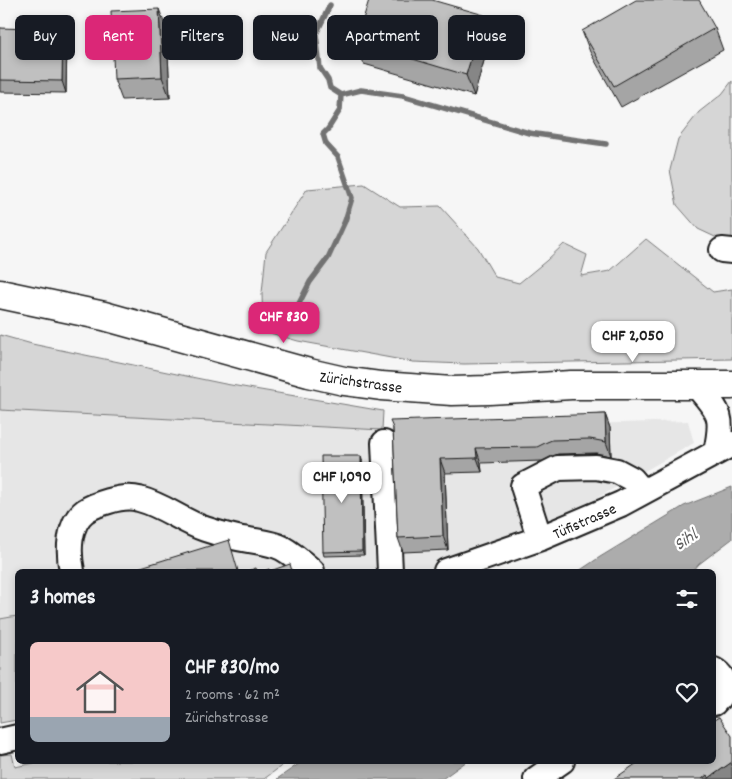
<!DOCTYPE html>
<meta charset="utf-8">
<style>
body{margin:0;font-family:Dekko,sans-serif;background:#20242c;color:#f1f3f6;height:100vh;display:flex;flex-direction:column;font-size:19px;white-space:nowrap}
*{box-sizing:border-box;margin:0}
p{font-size:16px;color:#9ea1a6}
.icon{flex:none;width:28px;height:28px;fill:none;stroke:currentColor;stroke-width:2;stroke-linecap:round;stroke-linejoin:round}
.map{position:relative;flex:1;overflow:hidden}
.details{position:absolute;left:15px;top:569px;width:701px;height:195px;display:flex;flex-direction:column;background:#171b24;border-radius:8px;box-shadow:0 2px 8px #0003}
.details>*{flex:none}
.banner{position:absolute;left:15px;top:15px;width:702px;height:45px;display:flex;gap:10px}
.price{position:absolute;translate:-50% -42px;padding:0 11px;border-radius:10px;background:#fff;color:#222;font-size:16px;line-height:32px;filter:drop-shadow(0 1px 2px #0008)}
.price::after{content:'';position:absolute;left:50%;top:30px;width:15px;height:11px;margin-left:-8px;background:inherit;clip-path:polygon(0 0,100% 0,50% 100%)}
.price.on{background:#db2777;color:#fff}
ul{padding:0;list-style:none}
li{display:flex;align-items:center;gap:15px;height:125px;padding:0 15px}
li span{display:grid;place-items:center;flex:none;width:140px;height:100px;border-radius:8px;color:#555}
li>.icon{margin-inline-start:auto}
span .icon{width:60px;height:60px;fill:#fffc;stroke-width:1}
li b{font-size:21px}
h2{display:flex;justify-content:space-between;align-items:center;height:60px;padding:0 15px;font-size:21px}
.chip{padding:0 18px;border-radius:8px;background:#171b24;box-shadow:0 2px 8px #0003;font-size:18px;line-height:45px}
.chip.on{background:#db2777;color:#fff}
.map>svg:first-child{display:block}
</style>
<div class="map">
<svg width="732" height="779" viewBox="0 0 732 779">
<rect width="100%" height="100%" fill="#f6f6f6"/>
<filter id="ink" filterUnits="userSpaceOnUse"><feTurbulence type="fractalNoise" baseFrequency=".02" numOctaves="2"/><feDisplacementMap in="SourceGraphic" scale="10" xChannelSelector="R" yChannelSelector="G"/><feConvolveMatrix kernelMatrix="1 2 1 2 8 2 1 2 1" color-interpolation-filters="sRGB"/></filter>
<g filter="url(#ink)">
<path fill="#e6e6e6" d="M 0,410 L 382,430 L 688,421 L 694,443 L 560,519 L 442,571 L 18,571 L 17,616 L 0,619 Z"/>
<path fill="#d6d6d6" stroke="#797979" d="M 732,81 L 732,236 L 730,244 L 698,229 L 677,205 L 670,170 L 678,139 L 699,112 L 722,94 Z
M 364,184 L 400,207 L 440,206 L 478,248 L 495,277 L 519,283 L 546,261 L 564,244 L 587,255 L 581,276 L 610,271 L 646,239 L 713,292 L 732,289 L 732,359 L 464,364 L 413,362 L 298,341 L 263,331 L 262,293 L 266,252 L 307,189 Z
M 0,335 L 32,344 L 225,384 L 383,411 L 382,430 L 0,410 Z
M 17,616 L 17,720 L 0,723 L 0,619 Z
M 12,754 L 15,767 L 44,761 L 288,761 L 264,779 L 0,779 L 0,755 Z"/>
<path fill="#acacac" stroke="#727272" d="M 732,487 L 732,539 L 699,564 L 693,571 L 579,571 L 600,557 L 684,506 Z
M 303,761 L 467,761 L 442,779 L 277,779 Z"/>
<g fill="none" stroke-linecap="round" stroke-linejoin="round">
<path stroke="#727272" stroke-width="5.5" d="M 341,95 L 361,90 L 403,96 L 529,133 L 606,144
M 286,329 L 310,282 L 328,258 L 345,221 L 352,198 L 338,157 L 326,144 L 323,134 L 328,129 L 340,110 L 341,95 L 330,88 L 328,80 L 320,68 L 316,34 L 330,5"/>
<g stroke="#1c1c1c" stroke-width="28">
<path id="minor" d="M 722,250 L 732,251
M 696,385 C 720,413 724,415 716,452
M 384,443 L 390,571
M 541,538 L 536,527 L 523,486 L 558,468 L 596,467 L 617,471 L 632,479 L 643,492
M 72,571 C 68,552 68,524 85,511 C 92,506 102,503 109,501 C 119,498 129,496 139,499 C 163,505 182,521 205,529 C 220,534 234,538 249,540 C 260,542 272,543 282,548 C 293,554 303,563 312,571
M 446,571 L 541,538 L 621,504 L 732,444
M 714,670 C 729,678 724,694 714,703
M 0,741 L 18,737
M 536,779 L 562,761"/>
</g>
<g stroke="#1c1c1c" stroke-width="31">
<path id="major" d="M 0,294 L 104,316 L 309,373 L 344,381 L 381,386 L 452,391 L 489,390 L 571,385 L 732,385"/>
</g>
<use href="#minor" stroke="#fff" stroke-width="24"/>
<use href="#major" stroke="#fff" stroke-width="28"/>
</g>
<path fill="#a5a5a5" stroke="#1c1c1c" d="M 0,28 L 67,41 L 66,93 L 0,92 Z
M 715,28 L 723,50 L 621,107 L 590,52 L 582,31 Z
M 167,30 L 170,98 L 122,100 L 114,79 Z
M 491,36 L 474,96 L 364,64 L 356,42 Z
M 605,414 L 610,428 L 611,456 L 596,453 L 558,454 L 552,456 L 542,461 L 481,463 L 482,472 L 445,473 L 448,550 L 403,552 L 398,538 L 393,428 Z
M 362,460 L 364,555 L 324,556 L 323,552 Z"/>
<path fill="#868686" stroke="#1c1c1c" d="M 159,9 L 167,30 L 170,98 L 162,77 Z
M 484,15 L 491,36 L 474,96 L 466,75 Z
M 63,30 L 67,41 L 66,93 L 62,81 Z
M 605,414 L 610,428 L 611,456 L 606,442 Z
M 476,448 L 481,463 L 482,472 L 477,458 Z
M 361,456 L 362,460 L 364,555 L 362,551 Z
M 440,459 L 445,473 L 448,550 L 443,536 Z
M 732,762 L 732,779 L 710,779 L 709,778 Z
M 707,775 L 709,779 L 702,779 Z"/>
<path fill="#c0c0c0" stroke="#1c1c1c" d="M 369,0 L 432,0 L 484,15 L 466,75 L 356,42 Z
M 636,0 L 699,0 L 715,28 L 614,86 L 582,31 Z
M 159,9 L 162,77 L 114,79 L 111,11 Z
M 0,28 L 63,30 L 62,81 L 0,80 Z
M 605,414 L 606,442 L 590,439 L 552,440 L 547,442 L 537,447 L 476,448 L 477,458 L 440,459 L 443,536 L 398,538 L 393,428 L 390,421 Z
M 321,456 L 361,456 L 362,551 L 323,552 Z
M 229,540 L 238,571 L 128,571 Z
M 290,564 L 292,571 L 264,571 L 269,569 L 270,571 Z
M 256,568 L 257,571 L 247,571 Z
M 719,717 L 732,736 L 732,762 L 709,778 L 707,775 L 702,779 L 614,779 L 640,761 L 652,761 L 653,763 L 655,761 L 714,761 L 714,720 Z"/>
</g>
<g text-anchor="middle" stroke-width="4.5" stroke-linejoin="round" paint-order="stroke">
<g font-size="16" fill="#1c1c1c" stroke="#fff">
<text transform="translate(361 381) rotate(8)" y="6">Zürichstrasse</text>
<text transform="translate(584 520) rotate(-24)" y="6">Tüfistrasse</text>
</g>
<g font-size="18" font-style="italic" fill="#5d5d5d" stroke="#fff">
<text transform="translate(685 539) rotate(-34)" y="6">Sihl</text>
</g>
</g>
</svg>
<b class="price on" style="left:284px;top:344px">CHF 830</b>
<b class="price" style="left:633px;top:363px">CHF 2,050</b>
<b class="price" style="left:342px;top:504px">CHF 1,090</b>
<div class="banner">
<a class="chip">Buy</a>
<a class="chip on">Rent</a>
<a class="chip">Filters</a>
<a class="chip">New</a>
<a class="chip">Apartment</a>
<a class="chip">House</a>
</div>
<section class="details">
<h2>3 homes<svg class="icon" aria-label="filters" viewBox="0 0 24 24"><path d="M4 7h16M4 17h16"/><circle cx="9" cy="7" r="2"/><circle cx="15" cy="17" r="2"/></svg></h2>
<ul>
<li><span style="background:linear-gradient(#f6c9c9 75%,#9aa5b1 0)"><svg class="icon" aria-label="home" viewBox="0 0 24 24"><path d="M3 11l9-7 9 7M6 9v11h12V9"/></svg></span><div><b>CHF 830/mo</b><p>2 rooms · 62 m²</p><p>Zürichstrasse</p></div><svg class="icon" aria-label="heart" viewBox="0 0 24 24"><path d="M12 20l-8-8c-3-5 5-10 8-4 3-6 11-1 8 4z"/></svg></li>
</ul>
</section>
</div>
